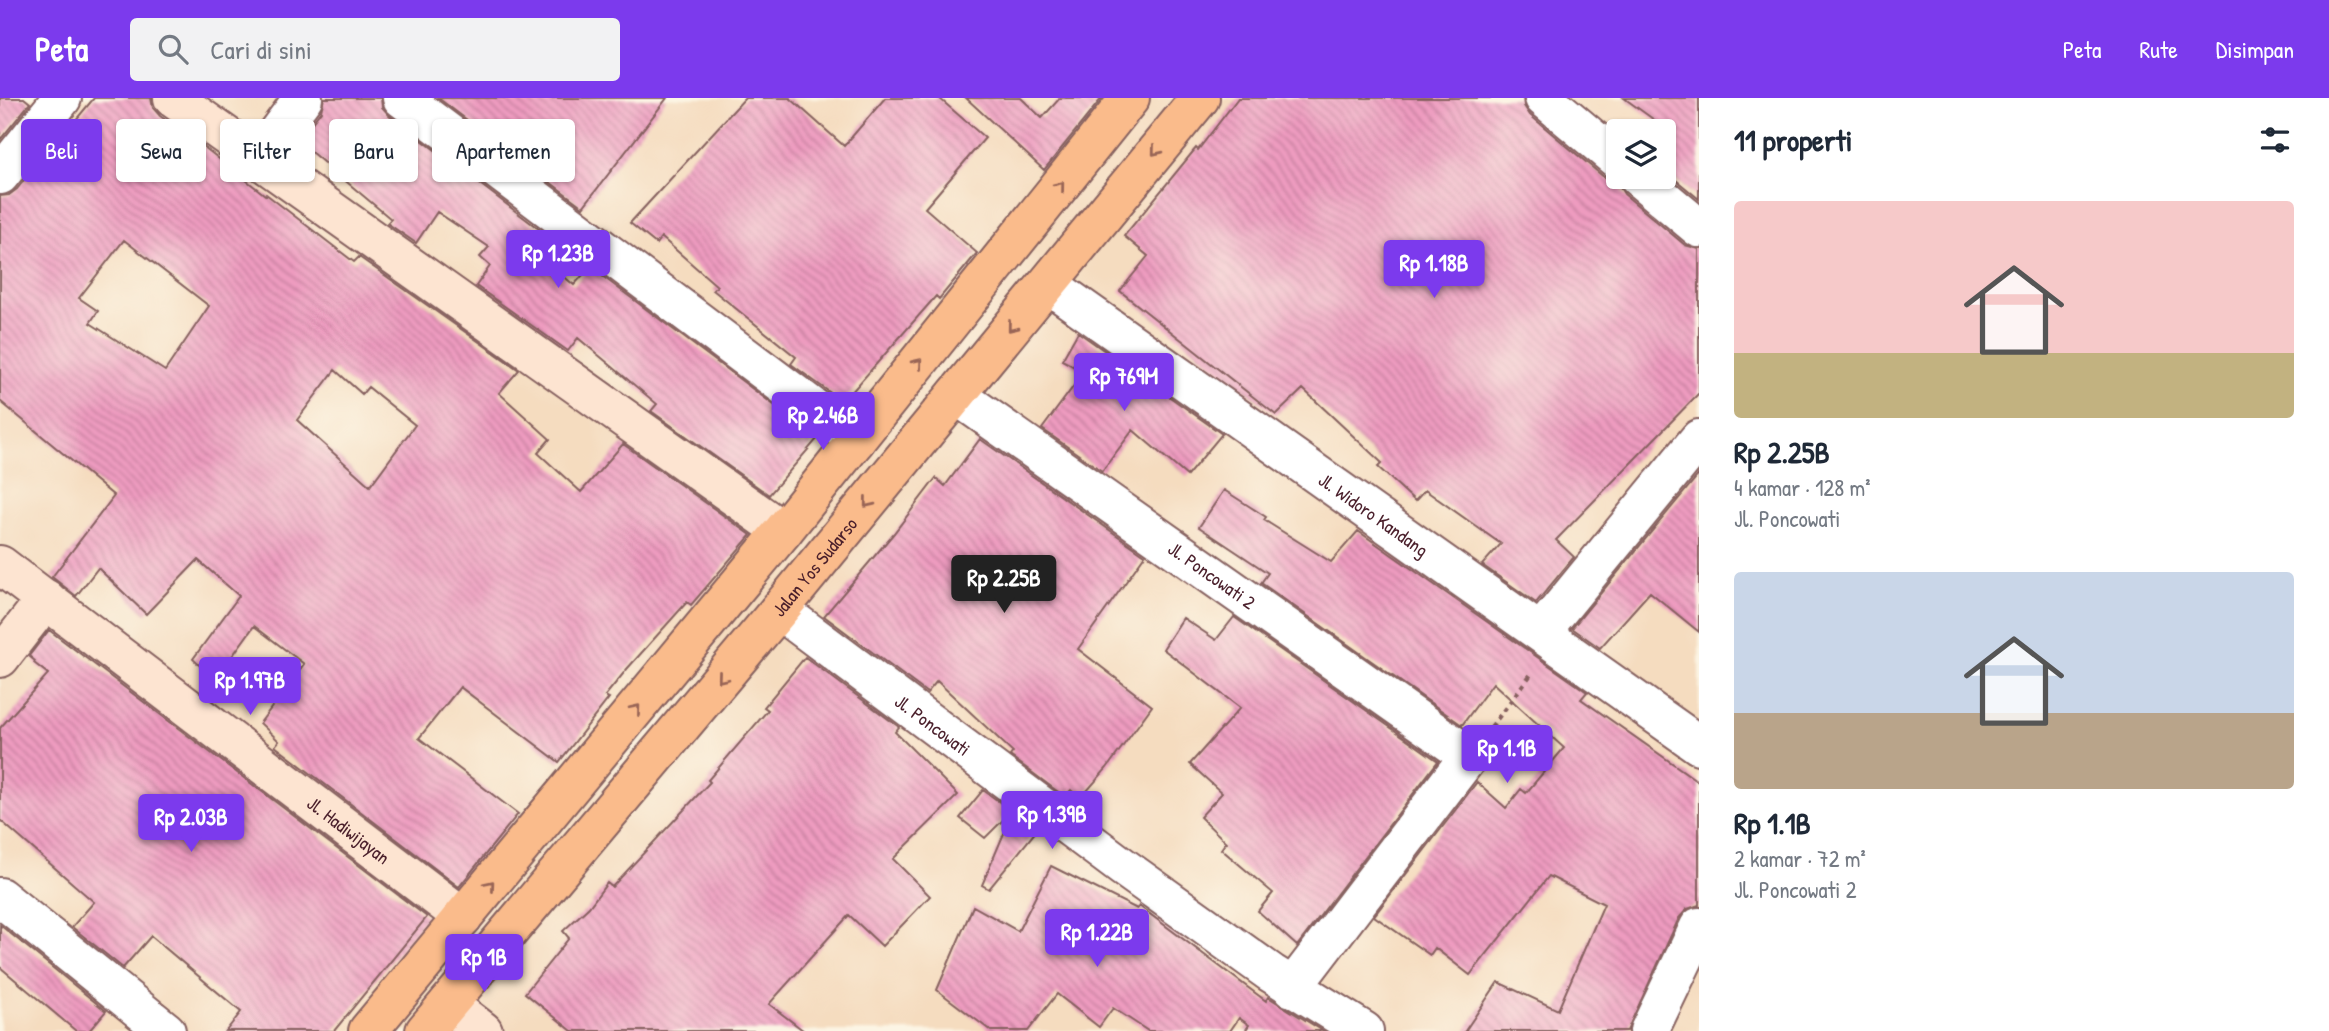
<!DOCTYPE html>
<html lang="id">
<meta charset="utf-8">
<style>
body{margin:0;font-family:"Patrick Hand",sans-serif;background:#f2f2f3;color:#1f2937;height:100vh;display:flex;flex-direction:column;font-size:26px;white-space:nowrap}
*{box-sizing:border-box;margin:0}
p{font-size:23px;color:#747a83}
.icon{flex:none;width:38px;height:38px;fill:none;stroke:currentColor;stroke-width:2;stroke-linecap:round;stroke-linejoin:round}
.map{position:relative;flex:1;overflow:hidden}
.side{display:flex;flex-direction:column;background:#fff;width:630px}
.side>*{flex:none}
.top-card{position:absolute;left:21px;top:21px;width:665px;height:63px;display:flex;gap:14px}
.buttons{position:absolute;left:1606px;top:21px;display:grid;gap:14px}
.buttons a{display:grid;place-items:center;width:70px;height:70px;border-radius:7px;background:#fff;box-shadow:0 2px 5px #0004;font-size:35px}
.price{position:absolute;translate:-50% -60px;padding:0 16px;border-radius:7px;background:#7c3aed;color:#fff;font-size:23px;line-height:46px;filter:drop-shadow(0 2px 4px #0008)}
.price::after{content:'';position:absolute;left:50%;top:42px;width:21px;height:16px;margin-left:-10px;background:inherit;clip-path:polygon(0 0,100% 0,50% 100%)}
.price.selected{background:#222;color:#fff}
ul{padding:0;list-style:none}
li{display:grid;align-content:center;gap:14px;height:371px;padding:0 35px}
li span{display:grid;place-items:center;height:217px;border-radius:7px;color:#555}
li>.icon{margin-inline-start:auto}
span .icon{width:126px;height:126px;fill:#fffc;stroke-width:1}
li b{font-size:30px}
h2{display:flex;justify-content:space-between;align-items:center;height:84px;padding:0 35px;font-size:30px}
.tag{padding:0 24px;border-radius:7px;background:#fff;box-shadow:0 2px 5px #0004;font-size:24px;line-height:63px}
.tag.selected{background:#7c3aed;color:#fff}
header{display:flex;align-items:center;gap:42px;box-sizing:border-box;height:98px;padding:0 35px;background:#7c3aed;color:#fff}
header strong{font-size:33px}
nav{display:flex;gap:38px;margin-inline-start:auto;font-size:24px}
.search{width:490px;height:63px;background:#f2f2f3;display:flex;align-items:center;gap:18px;box-sizing:border-box;padding:0 24px;border-radius:7px;color:#747a83;font-size:26px}
main{display:flex;flex:1;min-height:0}
.map>svg:first-child{display:block}
</style>
<header>
<strong>Peta</strong>
<div class="search"><svg class="icon" aria-label="search" viewBox="0 0 24 24"><circle cx="10" cy="10" r="6"/><path d="M15 15l6 6"/></svg>Cari di sini</div>
<nav><a>Peta</a><a>Rute</a><a>Disimpan</a></nav>
</header>
<main>
<div class="map">
<svg width="1699" height="933" viewBox="0 0 1699 933">
<defs>
<pattern id="building-back-hatch" width="6" height="6" patternUnits="userSpaceOnUse" patternTransform="scale(1.75)"><rect width="6" height="6" fill="#ee9bc0"/><path d="M-1 5l2 2M0 0l6 6M5-1l2 2" fill="none" stroke="#c37e9c"/></pattern>
</defs>
<rect width="100%" height="100%" fill="#fcf5e5"/>
<filter id="ink" filterUnits="userSpaceOnUse"><feTurbulence type="fractalNoise" baseFrequency=".0143" numOctaves="2"/><feDisplacementMap in="SourceGraphic" scale="14" xChannelSelector="R" yChannelSelector="G"/><feConvolveMatrix kernelMatrix="1 2 1 2 8 2 1 2 1" color-interpolation-filters="sRGB"/></filter>
<filter id="wash" filterUnits="userSpaceOnUse"><feTurbulence type="fractalNoise" baseFrequency=".00686" numOctaves="4" result="noise"/><feDisplacementMap in="SourceGraphic" scale="28" xChannelSelector="R" yChannelSelector="G"/><feGaussianBlur stdDeviation="1.57" result="paint"/><feColorMatrix in="noise" values="0 0 0 0 0 0 0 0 0 0 0 0 0 0 0 0 0 1.4 0 .05"/><feComposite in="paint" operator="in"/></filter>
<g filter="url(#wash)">
<rect width="100%" height="100%" fill="#f5dcbf"/>
<g id="blocks">
<path fill="url(#building-back-hatch)" fill-rule="evenodd" d="M 0,0 L 24,0 L 30,5 L 0,42 Z
M 94,0 L 151,0 L 153,10 L 160,18 L 204,49 L 265,97 L 266,96 L 354,164 L 359,159 L 519,272 L 499,295 L 550,341 L 538,355 L 581,394 L 623,346 L 751,437 L 691,507 L 687,504 L 627,571 L 605,598 L 609,600 L 559,664 L 460,589 L 419,640 L 518,716 L 459,789 L 275,648 L 279,643 L 260,625 L 304,566 L 254,528 L 215,582 L 193,561 L 239,498 L 198,462 L 146,516 L 98,470 L 76,498 L 52,479 L 114,398 L 0,303 L 0,98 L 9,97 L 17,91 L 63,33 L 65,35 ZM 124,142 L 209,208 L 165,273 L 90,225 L 98,213 L 79,200 ZM 335,272 L 362,296 L 368,289 L 415,327 L 370,388 L 297,322 Z
M 324,0 L 381,0 L 382,9 L 389,17 L 556,144 L 543,161 L 574,187 L 590,169 L 818,340 L 769,397 L 651,313 L 657,306 L 578,240 L 568,253 L 476,188 L 490,168 L 480,159 L 489,149 L 437,114 L 416,145 L 387,125 L 391,121 L 298,43 L 321,13 Z
M 438,0 L 667,0 L 583,109 Z
M 745,0 L 790,0 L 844,48 L 885,0 L 939,0 L 985,40 L 925,110 L 977,155 L 939,201 L 936,198 L 843,304 L 791,266 L 796,259 L 713,192 L 717,188 L 661,139 L 656,146 L 630,125 Z
M 966,0 L 1021,0 L 1042,20 L 1060,0 L 1102,0 L 1044,72 Z
M 1238,0 L 1523,0 L 1524,8 L 1530,17 L 1605,80 L 1617,84 L 1624,96 L 1685,147 L 1699,151 L 1699,295 L 1556,442 L 1574,459 L 1536,505 L 1482,467 L 1501,446 L 1425,392 L 1415,403 L 1378,369 L 1382,365 L 1303,291 L 1276,317 L 1120,193 L 1148,158 L 1124,138 L 1196,50 L 1198,52 Z
M 1624,0 L 1699,0 L 1699,101 L 1664,72 L 1664,29 Z
M 1078,234 L 1222,336 L 1187,378 L 1133,332 L 1102,373 L 1042,331 L 1084,274 L 1062,262 Z
M 980,341 L 1145,457 L 1078,551 L 1152,608 L 1107,670 L 1080,701 L 1071,692 L 1065,699 L 1010,658 L 1013,654 L 937,583 L 927,595 L 824,518 L 894,435 L 936,380 L 945,388 Z
M 1699,376 L 1699,534 L 1650,494 L 1600,550 L 1572,530 Z
M 1224,392 L 1266,419 L 1264,422 L 1331,464 L 1358,433 L 1587,594 L 1581,601 L 1699,684 L 1699,807 L 1687,811 L 1679,820 L 1627,933 L 1465,933 L 1498,884 L 1558,912 L 1604,806 L 1549,778 L 1470,877 L 1435,850 L 1430,857 L 1374,818 L 1477,684 L 1506,710 L 1521,691 L 1526,695 L 1564,650 L 1493,585 L 1462,627 L 1261,485 L 1268,475 L 1199,429 Z
M 1234,519 L 1438,663 L 1297,848 L 1258,813 L 1273,795 L 1221,751 L 1226,744 L 1200,719 L 1222,695 L 1190,666 L 1240,610 L 1163,551 L 1183,520 L 1216,542 Z
M 49,532 L 427,819 L 334,933 L 226,933 L 241,914 L 151,838 L 123,870 L 72,829 L 94,804 L 0,722 L 0,630 L 48,576 L 34,565 L 35,563 L 29,558 Z
M 805,559 L 899,629 L 895,634 L 958,697 L 893,761 L 930,798 L 882,848 L 849,817 L 769,906 L 804,933 L 572,933 L 525,895 L 569,840 L 563,833 L 589,809 L 607,785 L 612,789 L 710,684 L 708,682 L 768,612 L 764,609 Z
M 983,692 L 1012,713 L 985,740 L 960,720 Z
M 1013,714 L 1037,732 L 989,791 L 982,787 Z
M 1051,768 L 1137,811 L 1139,808 L 1266,903 L 1268,899 L 1323,933 L 1245,933 L 1249,927 L 1239,920 L 1230,933 L 1148,933 L 1113,910 L 1099,929 L 1057,896 L 1028,933 L 991,933 L 937,892 L 973,808 L 1018,833 Z
M 0,827 L 106,913 L 89,933 L 76,933 L 0,869 Z"/>
</g>
</g>
<g filter="url(#ink)">
<use href="#blocks" fill-opacity="0" stroke="#86615f" stroke-width="2"/>
<g fill="none" stroke-linecap="round" stroke-linejoin="round">
<g stroke="#86615f" stroke-width="42">
<g id="street">
<path d="M 402,0 L 856,342"/>
<path d="M 1544,0 L 1619,63"/>
<path d="M 259,59 L 303,0"/>
<path d="M 0,77 L 62,0"/>
<path d="M 1638,79 L 1699,130"/>
<path id="s1" d="M 1048,186 L 1699,647"/>
<path id="s2" d="M 956,297 L 1469,658 L 1292,890"/>
<path id="s3" d="M 779,512 L 1123,769 L 1271,875 L 1364,933"/>
<path d="M 1541,534 L 1699,341"/>
<path d="M 0,799 L 166,933"/>
<path d="M 1649,933 L 1699,829"/>
</g>
</g>
<g stroke="#86615f" stroke-width="42">
<g id="secondary">
<path d="M 173,0 L 783,433"/>
<path id="s4" d="M 0,467 L 463,819"/>
<path d="M 0,560 L 46,501"/>
<path d="M 448,906 L 483,933"/>
</g>
</g>
<g stroke="#86615f" stroke-width="42">
<g id="primary">
<path d="M 368,933 L 783,433 L 1130,0"/>
<path id="s5" d="M 425,933 L 779,512 L 1200,0"/>
</g>
</g>
<path stroke="#86615f" stroke-width="4.5" stroke-dasharray="5 5" stroke-linecap="butt" d="M 1491,629 L 1532,575"/>
<use href="#street" stroke="#fff" stroke-width="38"/>
<use href="#secondary" stroke="#fde4d1" stroke-width="38"/>
<use href="#primary" stroke="#fabb8b" stroke-width="38"/>
</g>
<defs><path id="oneway-chevron" d="M-2-3.5L2.5 0L-2 3.5" fill="none" stroke-width="1.6" stroke-linecap="round" stroke-linejoin="round" transform="scale(1.75)"/></defs>
<g stroke="#996556">
<use href="#oneway-chevron" transform="translate(1156 53) rotate(129)"/>
<use href="#oneway-chevron" transform="translate(1060 88) rotate(-51)"/>
<use href="#oneway-chevron" transform="translate(1012 229) rotate(129)"/>
<use href="#oneway-chevron" transform="translate(918 265) rotate(-51)"/>
<use href="#oneway-chevron" transform="translate(868 405) rotate(129)"/>
<use href="#oneway-chevron" transform="translate(722 580) rotate(130)"/>
<use href="#oneway-chevron" transform="translate(636 611) rotate(-50)"/>
<use href="#oneway-chevron" transform="translate(490 787) rotate(-50)"/>
</g>
</g>
<g text-anchor="middle" stroke-width="6" stroke-linejoin="round" paint-order="stroke">
<g font-size="19" fill="#4a1f2b" stroke="#fcf5e5">
<text dy="7" stroke="none"><textPath href="#s1" startOffset="399">Jl. Widoro Kandang</textPath></text>
<text dy="7" stroke="none"><textPath href="#s5" startOffset="606">Jalan Yos Sudarso</textPath></text>
<text dy="7" stroke="none"><textPath href="#s2" startOffset="313">Jl. Poncowati 2</textPath></text>
<text dy="7" stroke="none"><textPath href="#s3" startOffset="192">Jl. Poncowati</textPath></text>
<text dy="7" stroke="none"><textPath href="#s4" startOffset="438">Jl. Hadiwijayan</textPath></text>
</g>
</g>
</svg>
<div class="buttons">
<a><svg class="icon" aria-label="layers" viewBox="0 0 24 24"><path d="M12 4l9 5-9 5-9-5zM3 14l9 5 9-5"/></svg></a>
</div>
<b class="price" style="left:558px;top:192px">Rp 1.23B</b>
<b class="price" style="left:1434px;top:202px">Rp 1.18B</b>
<b class="price" style="left:1124px;top:315px">Rp 769M</b>
<b class="price" style="left:823px;top:354px">Rp 2.46B</b>
<b class="price selected" style="left:1004px;top:517px">Rp 2.25B</b>
<b class="price" style="left:250px;top:619px">Rp 1.97B</b>
<b class="price" style="left:1507px;top:687px">Rp 1.1B</b>
<b class="price" style="left:1052px;top:753px">Rp 1.39B</b>
<b class="price" style="left:191px;top:756px">Rp 2.03B</b>
<b class="price" style="left:1097px;top:871px">Rp 1.22B</b>
<b class="price" style="left:484px;top:896px">Rp 1B</b>
<div class="top-card">
<a class="tag selected">Beli</a>
<a class="tag">Sewa</a>
<a class="tag">Filter</a>
<a class="tag">Baru</a>
<a class="tag">Apartemen</a>
</div>
</div>
<section class="side">
<h2>11 properti<svg class="icon" aria-label="filters" viewBox="0 0 24 24"><path d="M4 7h16M4 17h16"/><circle cx="9" cy="7" r="2"/><circle cx="15" cy="17" r="2"/></svg></h2>
<ul>
<li><span style="background:linear-gradient(#f6c9c9 70%,#c2b280 0)"><svg class="icon" aria-label="home" viewBox="0 0 24 24"><path d="M3 11l9-7 9 7M6 9v11h12V9"/></svg></span><div><b>Rp 2.25B</b><p>4 kamar · 128 m²</p><p>Jl. Poncowati</p></div></li>
<li><span style="background:linear-gradient(#c9d6e8 65%,#b9a48a 0)"><svg class="icon" aria-label="home" viewBox="0 0 24 24"><path d="M3 11l9-7 9 7M6 9v11h12V9"/></svg></span><div><b>Rp 1.1B</b><p>2 kamar · 72 m²</p><p>Jl. Poncowati 2</p></div></li>
</ul>
</section>
</main>
